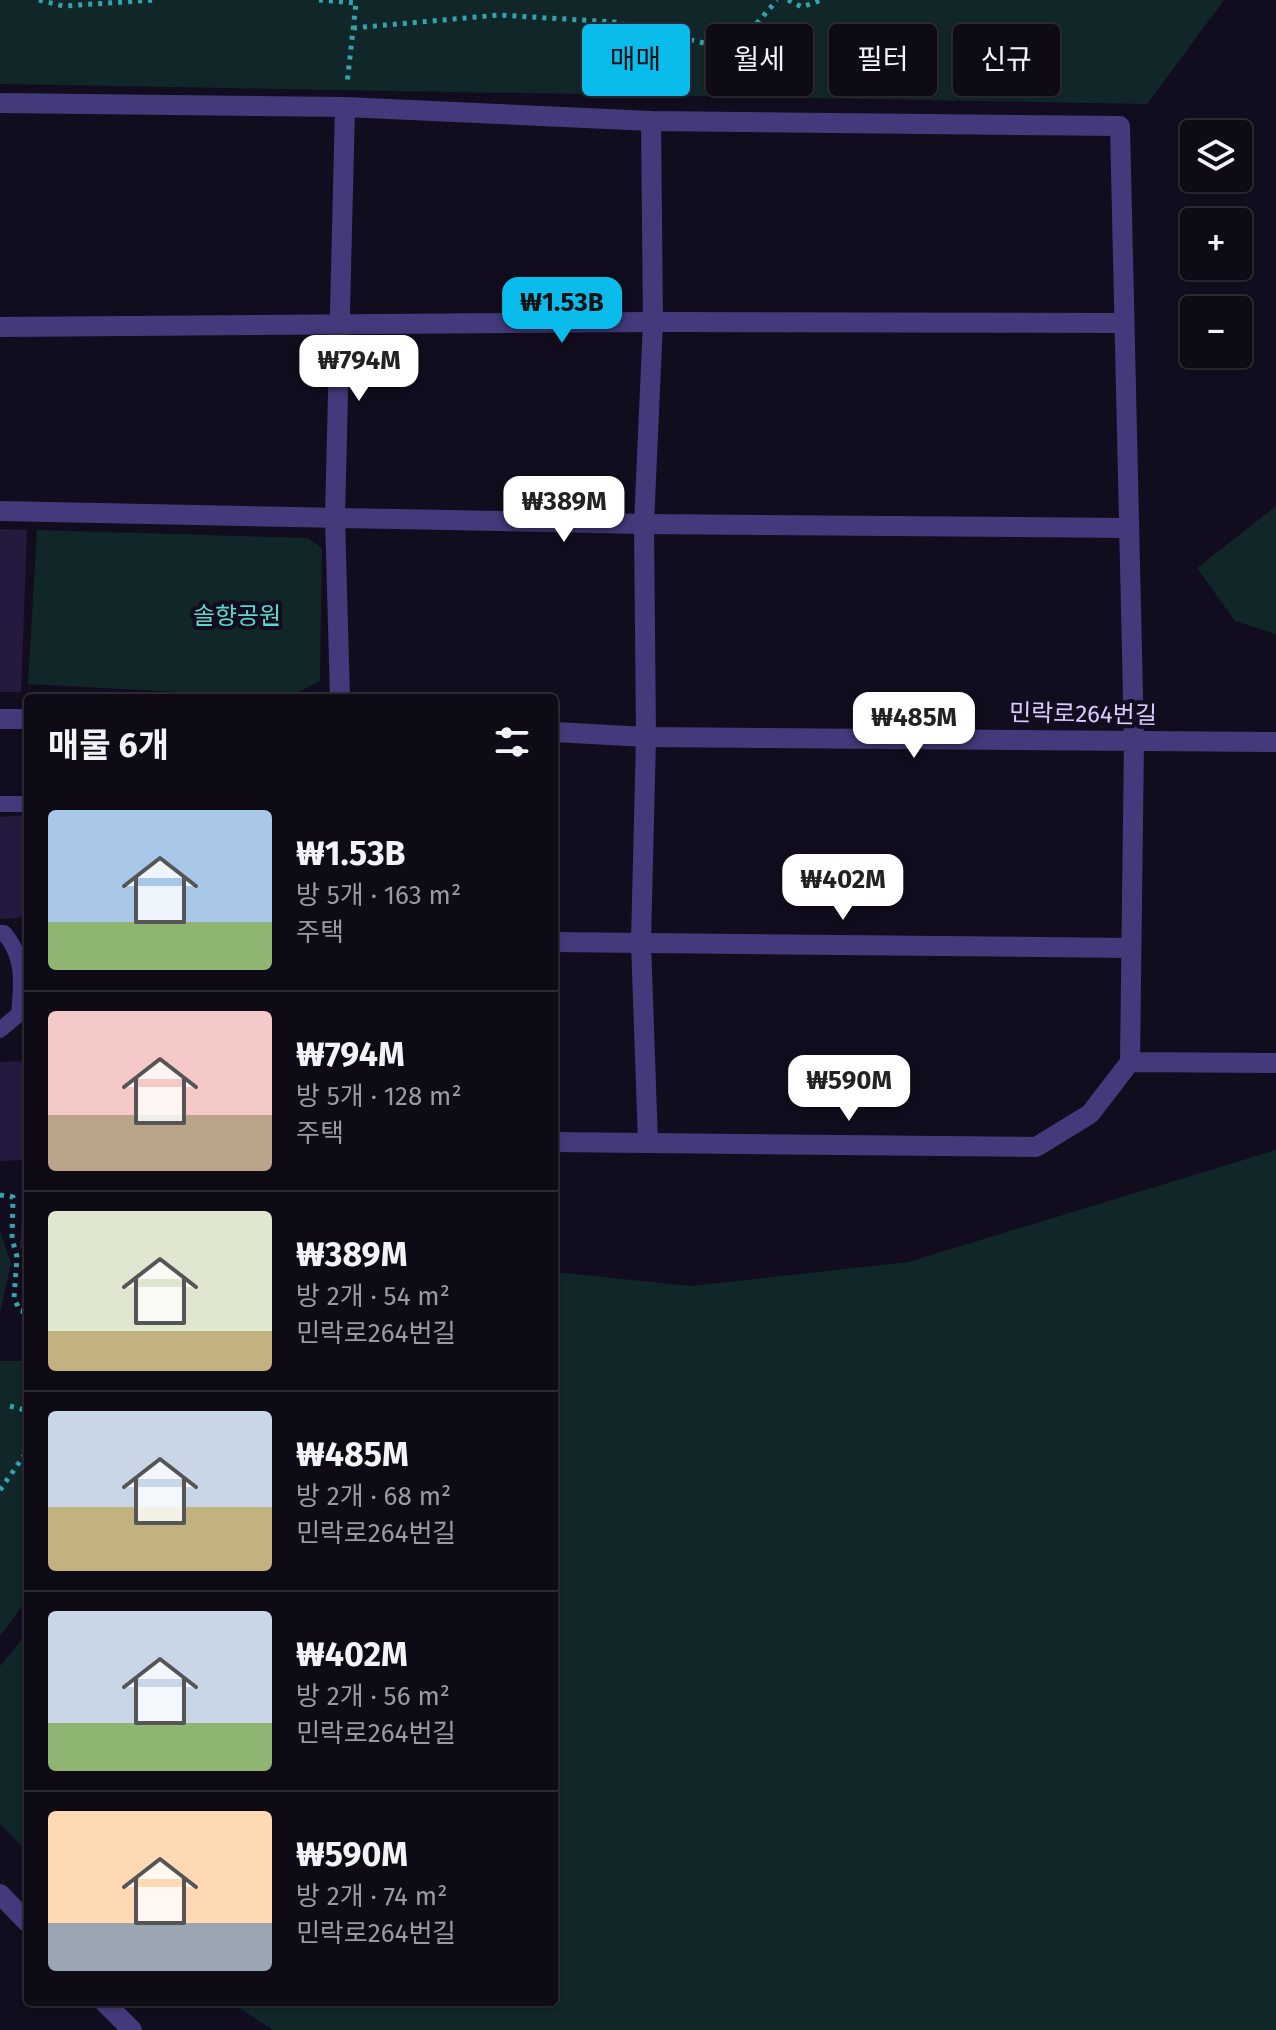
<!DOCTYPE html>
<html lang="ko">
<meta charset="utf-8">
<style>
body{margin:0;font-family:"Fira Sans","Noto Sans KR",sans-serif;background:#1c1823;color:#f1f3f6;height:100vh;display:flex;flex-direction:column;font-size:30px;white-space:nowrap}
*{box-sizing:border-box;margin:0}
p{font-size:26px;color:#9b9aa1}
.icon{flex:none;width:44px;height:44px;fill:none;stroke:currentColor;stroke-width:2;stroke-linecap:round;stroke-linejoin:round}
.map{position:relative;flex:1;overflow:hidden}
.drawer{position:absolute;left:24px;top:694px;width:534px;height:1312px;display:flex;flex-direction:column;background:#0e0a16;border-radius:8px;box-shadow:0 2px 6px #0004,0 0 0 2px #2e2b35}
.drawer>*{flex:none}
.guide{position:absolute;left:582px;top:24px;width:574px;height:72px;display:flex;gap:16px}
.fabs{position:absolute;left:1180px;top:120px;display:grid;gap:16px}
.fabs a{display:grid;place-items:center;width:72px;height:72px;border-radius:8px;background:#0e0a16;box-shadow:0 2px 6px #0004,0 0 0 2px #2e2b35;font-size:40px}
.price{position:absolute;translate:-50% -68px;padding:0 18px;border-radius:16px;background:#fff;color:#222;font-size:26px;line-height:52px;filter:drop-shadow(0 2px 4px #0008)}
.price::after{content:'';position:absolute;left:50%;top:48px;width:24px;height:18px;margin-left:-12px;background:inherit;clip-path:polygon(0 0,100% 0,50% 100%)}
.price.on{background:#0abcec;color:#111}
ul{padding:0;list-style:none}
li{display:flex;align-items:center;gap:24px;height:200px;padding:0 24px}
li+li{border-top:2px solid #2e2b35}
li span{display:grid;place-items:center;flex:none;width:224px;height:160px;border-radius:8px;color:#555}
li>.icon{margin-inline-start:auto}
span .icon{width:96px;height:96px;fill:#fffc;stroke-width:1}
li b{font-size:34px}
h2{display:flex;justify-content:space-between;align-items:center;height:96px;padding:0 24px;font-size:34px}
.pill{padding:0 28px;border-radius:8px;background:#0e0a16;box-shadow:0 2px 6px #0004,0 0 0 2px #2e2b35;font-size:28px;line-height:72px}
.pill.on{background:#0abcec;color:#111}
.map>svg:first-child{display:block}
</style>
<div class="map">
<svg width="1276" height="2030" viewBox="0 0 1276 2030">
<rect width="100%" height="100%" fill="#120d1e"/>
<path fill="#102628" d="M 0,0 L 1224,0 L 1147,104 L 0,84 Z
M 1276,506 L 1276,634 L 1235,621 L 1197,568 Z
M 37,530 L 308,538 L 322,548 L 320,681 L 286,698 L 28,684 Z
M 1276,1150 L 1276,2030 L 273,2030 L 230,2002 L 554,2002 L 554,1272 L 691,1286 L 908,1262 Z
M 0,1231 L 11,1263 L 0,1313 Z
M 0,1361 L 28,1361 L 28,1598 L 0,1636 Z
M 28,1632 L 28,1852 L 0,1824 L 0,1666 Z"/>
<path fill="#251a3e" d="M 0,529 L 27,530 L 21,692 L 0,692 Z
M 28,815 L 28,917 L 0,919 L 0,817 Z
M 28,1061 L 28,1249 L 20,1248 L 25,1160 L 0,1161 L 0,1062 Z"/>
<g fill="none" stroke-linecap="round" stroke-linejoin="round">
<path stroke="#32a5ab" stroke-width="5" stroke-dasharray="4 6" stroke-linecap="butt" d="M 39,0 L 63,6 L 155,0
M 319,0 L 356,3 L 347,84
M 788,0 L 802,7 L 821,0
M 353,28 L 499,15 L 614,22 L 734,50 L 777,0
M 0,1195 L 13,1197 L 12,1238 L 17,1257 L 14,1298 L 20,1311 L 28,1312
M 10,1406 L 28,1411
M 0,1490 L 28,1450"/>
<path stroke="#443a7b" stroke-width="16" d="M 0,804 L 28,804
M 0,933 L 4,933 C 25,957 22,984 19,1014 L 0,1030"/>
<path stroke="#443a7b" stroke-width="20" d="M 648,1143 L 641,942 L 646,737 L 644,524 L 653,322 L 651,121"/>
<path stroke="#443a7b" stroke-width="20" d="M 0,103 L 345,107 L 651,121 L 1120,126 L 1134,740 L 1130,1062 L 1090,1114 L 1036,1147 L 554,1142
M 0,327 L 653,322 L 1124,323
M 0,511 L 644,524 L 1129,528
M 340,698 L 335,517 L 345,107
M 0,719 L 28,719
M 554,732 L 646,737 L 1276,742
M 554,942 L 1131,948
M 1130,1062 L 1276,1063
M 0,1894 L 28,1923
M 104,2002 L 132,2030"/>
</g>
<g text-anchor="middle" stroke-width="8" stroke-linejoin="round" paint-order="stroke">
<g font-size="24" fill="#5cd9c8" stroke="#120d1e">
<text x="237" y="624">솔향공원</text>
</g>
<g font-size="24" fill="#d7ccfd" stroke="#120d1e">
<text transform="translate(1083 714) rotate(1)" y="8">민락로264번길</text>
</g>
</g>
</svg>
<div class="fabs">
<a><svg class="icon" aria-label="layers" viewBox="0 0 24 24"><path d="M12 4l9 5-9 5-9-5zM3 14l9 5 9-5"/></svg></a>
<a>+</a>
<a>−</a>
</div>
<b class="price on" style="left:562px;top:345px">₩1.53B</b>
<b class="price" style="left:359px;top:403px">₩794M</b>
<b class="price" style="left:564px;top:544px">₩389M</b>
<b class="price" style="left:914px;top:760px">₩485M</b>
<b class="price" style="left:843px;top:922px">₩402M</b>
<b class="price" style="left:849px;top:1123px">₩590M</b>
<div class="guide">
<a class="pill on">매매</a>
<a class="pill">월세</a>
<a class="pill">필터</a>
<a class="pill">신규</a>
</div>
<section class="drawer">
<h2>매물 6개<svg class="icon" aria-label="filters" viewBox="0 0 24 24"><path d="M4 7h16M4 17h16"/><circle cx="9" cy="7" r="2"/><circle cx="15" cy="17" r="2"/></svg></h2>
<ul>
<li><span style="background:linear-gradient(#a9c7e8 70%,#8fb573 0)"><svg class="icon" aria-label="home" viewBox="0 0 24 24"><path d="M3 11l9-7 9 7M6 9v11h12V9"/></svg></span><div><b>₩1.53B</b><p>방 5개 · 163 m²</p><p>주택</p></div></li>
<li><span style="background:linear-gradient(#f6c9c9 65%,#b9a48a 0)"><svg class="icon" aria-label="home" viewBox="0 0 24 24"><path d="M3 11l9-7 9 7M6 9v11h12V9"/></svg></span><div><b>₩794M</b><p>방 5개 · 128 m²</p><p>주택</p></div></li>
<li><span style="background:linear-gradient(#dfe7d0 75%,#c2b280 0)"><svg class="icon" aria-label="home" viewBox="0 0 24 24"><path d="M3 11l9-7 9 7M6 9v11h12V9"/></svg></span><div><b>₩389M</b><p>방 2개 · 54 m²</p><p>민락로264번길</p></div></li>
<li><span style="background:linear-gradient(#c9d6e8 60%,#c2b280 0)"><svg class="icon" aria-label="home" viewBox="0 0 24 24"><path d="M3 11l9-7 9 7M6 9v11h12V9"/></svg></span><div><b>₩485M</b><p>방 2개 · 68 m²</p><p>민락로264번길</p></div></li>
<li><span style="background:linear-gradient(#c9d6e8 70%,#8fb573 0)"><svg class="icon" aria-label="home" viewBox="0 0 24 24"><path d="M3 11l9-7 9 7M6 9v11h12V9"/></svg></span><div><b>₩402M</b><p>방 2개 · 56 m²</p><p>민락로264번길</p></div></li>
<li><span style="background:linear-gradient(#ffd9b3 70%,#9aa5b1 0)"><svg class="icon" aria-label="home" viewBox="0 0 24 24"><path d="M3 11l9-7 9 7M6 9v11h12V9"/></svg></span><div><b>₩590M</b><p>방 2개 · 74 m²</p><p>민락로264번길</p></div></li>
</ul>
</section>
</div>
